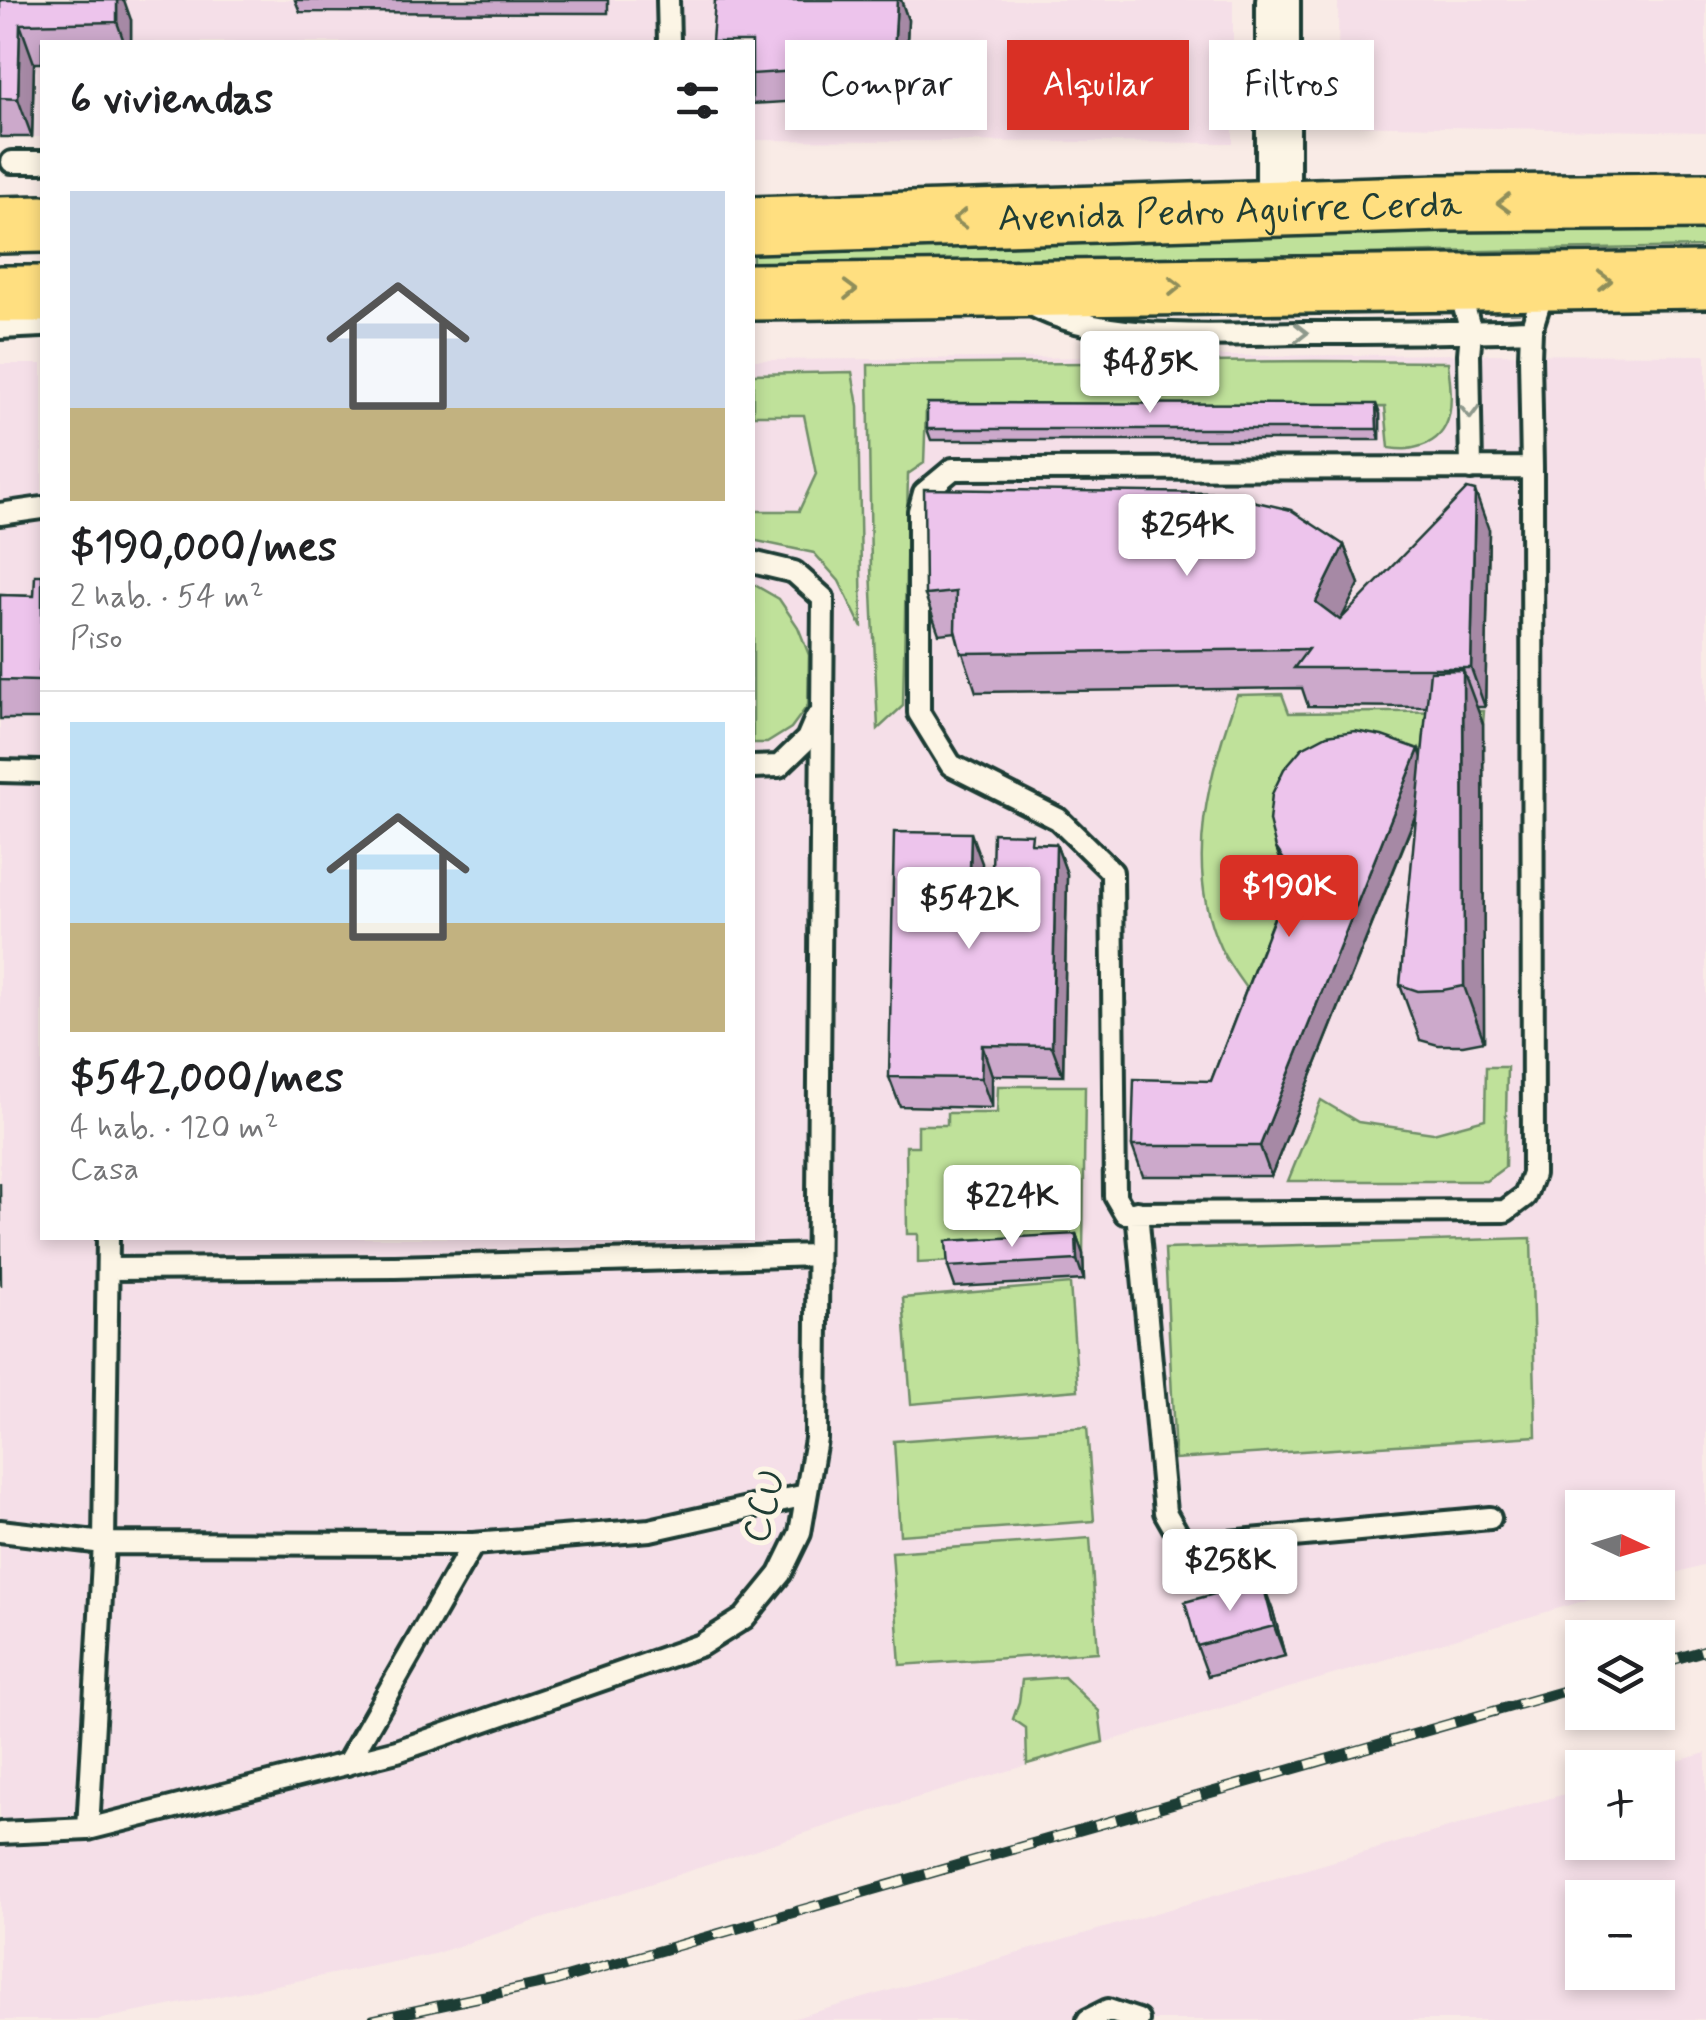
<!DOCTYPE html>
<html lang="es">
<meta charset="utf-8">
<style>
body{margin:0;font-family:Mynerve,sans-serif;background:#f6f6f6;color:#202124;height:100vh;display:flex;flex-direction:column;font-size:38px;white-space:nowrap}
*{box-sizing:border-box;margin:0}
p{font-size:32px;color:#757577}
.icon{flex:none;width:55px;height:55px;fill:none;stroke:currentColor;stroke-width:2;stroke-linecap:round;stroke-linejoin:round}
.map{position:relative;flex:1;overflow:hidden}
.details{position:absolute;left:40px;top:40px;width:715px;height:1200px;display:flex;flex-direction:column;background:#fff;border-radius:0px;box-shadow:0 5px 15px #0003}
.details>*{flex:none}
.top-card{position:absolute;left:785px;top:40px;width:770px;height:90px;display:flex;gap:20px}
.needle{width:65px;rotate:94deg}
.fabs{position:absolute;left:1565px;top:1490px;display:grid;gap:20px}
.fabs a{display:grid;place-items:center;width:110px;height:110px;border-radius:0px;background:#fff;box-shadow:0 5px 15px #0003;font-size:50px}
.price{position:absolute;translate:-50% -85px;padding:0 22px;border-radius:10px;background:#fff;color:#222;font-size:32px;line-height:65px;filter:drop-shadow(0 2px 5px #0008)}
.price::after{content:'';position:absolute;left:50%;top:60px;width:30px;height:22px;margin-left:-15px;background:inherit;clip-path:polygon(0 0,100% 0,50% 100%)}
.price.on{background:#d93025;color:#fff}
ul{padding:0;list-style:none}
li{display:grid;align-content:center;gap:20px;height:530px;padding:0 30px}
li+li{border-top:2px solid #e0e0e0}
li span{display:grid;place-items:center;height:310px;border-radius:0px;color:#555}
li>.icon{margin-inline-start:auto}
span .icon{width:180px;height:180px;fill:#fffc;stroke-width:1}
li b{font-size:42px}
h2{display:flex;justify-content:space-between;align-items:center;height:120px;padding:0 30px;font-size:42px}
.tag{padding:0 35px;border-radius:0px;background:#fff;box-shadow:0 5px 15px #0003;font-size:35px;line-height:90px}
.tag.on{background:#d93025;color:#fff}
.map>svg:first-child{display:block}
</style>
<div class="map">
<svg width="1706" height="2020" viewBox="0 0 1706 2020">
<rect width="100%" height="100%" fill="#f9ebe6"/>
<filter id="ink" filterUnits="userSpaceOnUse"><feTurbulence type="fractalNoise" baseFrequency=".01" numOctaves="2"/><feDisplacementMap in="SourceGraphic" scale="20" xChannelSelector="R" yChannelSelector="G"/><feConvolveMatrix kernelMatrix="1 2 1 2 8 2 1 2 1" color-interpolation-filters="sRGB"/></filter>
<g filter="url(#ink)">
<path fill="#f5dfe8" fill-rule="evenodd" d="M 0,0 L 1233,0 L 1233,143 L 753,140 L 752,42 L 42,42 L 42,137 L 0,137 Z
M 1338,0 L 1706,0 L 1706,132 L 1339,125 Z
M 1469,354 L 1706,355 L 1706,1564 L 1658,1578 L 1658,1508 L 1582,1508 L 1582,1582 L 1644,1583 L 879,1809 L 434,1954 L 97,2020 L 0,2020 L 0,364 L 42,364 L 42,1238 L 752,1238 L 753,360 Z
M 1706,1753 L 1706,2020 L 788,2020 L 1582,1789 L 1582,1842 L 1658,1842 L 1658,1768 L 1655,1767 ZM 1582,1898 L 1658,1898 L 1658,1972 L 1582,1972 Z"/>
<path fill="#bfe19a" stroke="#6f8f67" stroke-width="2.5" d="M 1706,217 L 1706,247 L 1435,252 L 989,264 L 753,264 L 752,235 Z
M 1315,361 L 1448,362 C 1451,393 1459,434 1421,446 C 1408,450 1402,450 1389,448 L 1385,407 L 926,408 L 924,463 L 908,474 L 903,706 L 878,729 L 871,568 L 868,365 Z
M 852,372 L 858,406 L 862,628 L 839,581 L 814,553 L 752,540 L 753,511 L 799,511 L 816,474 L 804,415 L 753,415 L 753,374 Z
M 753,584 L 779,599 L 798,627 L 809,655 L 808,705 L 791,728 L 767,743 L 753,743 Z
M 1282,694 L 1289,713 L 1484,711 L 1483,724 L 1430,779 L 1287,878 L 1303,902 L 1250,994 C 1240,979 1227,963 1220,947 C 1183,866 1209,773 1237,695 Z
M 1486,1067 L 1507,1067 L 1505,1167 L 1486,1181 L 1288,1181 L 1321,1100 L 1358,1122 L 1433,1133 L 1485,1119 Z
M 998,1086 L 1085,1086 L 1083,1254 L 918,1263 L 918,1234 L 907,1234 L 906,1146 L 918,1146 L 918,1125 L 947,1125 L 947,1113 L 997,1113 Z
M 1531,1238 L 1536,1436 L 1175,1459 L 1165,1249 Z
M 1070,1284 L 1078,1390 L 911,1404 L 903,1298 Z
M 1087,1427 L 1094,1521 L 900,1535 L 894,1441 Z
M 1090,1538 L 1098,1652 L 900,1665 L 892,1552 Z
M 1064,1677 L 1099,1711 L 1103,1742 L 1027,1764 L 1026,1728 L 1013,1719 L 1019,1702 L 1022,1680 Z"/>
<g fill="none" stroke-linecap="round" stroke-linejoin="round">
<g stroke="#1f3d34" stroke-width="28">
<path id="lane" d="M 668,0 L 669,42
M 12,162 L 42,162
M 1458,285 L 1471,332 L 1469,354 L 1471,469
M 1030,304 C 1101,344 1221,334 1301,333 C 1378,333 1455,333 1531,330
M 0,328 L 42,326
M 1532,468 L 953,469 L 924,493 L 919,511 L 919,713 L 951,765 L 1058,819 L 1112,872 L 1115,1196 L 1125,1213 L 1505,1211 L 1525,1196 L 1533,1174 L 1532,468 L 1530,356 L 1531,330 L 1546,283
M 0,514 L 42,508
M 752,767 L 779,766 L 807,739 L 816,718
M 0,771 L 42,772
M 1137,1212 L 1165,1512 L 1181,1540 L 1195,1545 L 1490,1518
M 109,1269 L 395,1267 L 817,1255
M 0,1531 L 104,1543 L 473,1544 L 650,1530 L 806,1495
M 347,1764 L 473,1544
M 88,1829 L 104,1543 L 108,1238
M 0,1833 L 88,1829 L 397,1751 L 701,1645 L 744,1618 L 780,1574 L 800,1533 L 816,1439 L 823,598 L 794,572 L 752,562
M 1088,2020 L 1108,2010 L 1138,2020"/>
</g>
<g stroke="#1f3d34" stroke-width="50">
<path id="street" d="M 1278,209 L 1278,0"/>
</g>
<g stroke="#1f3d34" stroke-width="62">
<g id="primary">
<path d="M 0,225 L 42,224"/>
<path id="s1" d="M 752,225 L 1442,203 L 1706,201"/>
<path d="M 752,292 L 1706,280"/>
<path d="M 0,294 L 42,294"/>
</g>
</g>
<use href="#lane" stroke="#fcf5e5" stroke-width="20"/>
<use href="#street" stroke="#fcf5e5" stroke-width="42"/>
<use href="#primary" stroke="#ffdf80" stroke-width="55"/>
<g stroke="#1f3d34" stroke-width="11">
<path id="rail" d="M 1658,1664 L 1706,1650
M 373,2020 L 554,1981 L 1582,1686"/>
</g>
<use href="#rail" stroke="#fcf5e5" stroke-width="8" stroke-dasharray="22" stroke-linecap="butt"/>
</g>
<path fill="#cca9cb" stroke="#1f3d34" stroke-width="2.5" d="M 0,0 L 131,20 L 131,42 L 42,42 L 42,63 L 34,63 L 32,137 L 0,137 Z
M 295,0 L 608,0 L 608,13 L 300,12 Z
M 715,0 L 901,0 L 908,20 L 905,83 L 884,87 L 884,96 L 752,104 L 752,42 Z
M 1380,414 L 1380,440 L 931,440 L 927,429 Z
M 1489,530 L 1485,707 L 1476,707 L 1483,724 L 1484,1041 L 1463,1045 L 1438,1045 L 1420,1040 L 1400,985 L 1417,813 L 1271,1176 L 1143,1176 L 1132,1146 L 1211,1081 L 1288,881 L 1276,848 L 1422,757 L 1427,707 L 1308,706 L 1302,688 L 976,692 L 956,632 L 939,634 L 925,595 L 1344,545 L 1359,584 L 1342,617 Z
M 42,575 L 42,719 L 0,719 L 0,595 L 34,596 Z
M 1035,843 L 1056,844 L 1067,874 L 1063,1076 L 992,1075 L 992,1108 L 900,1106 L 889,1077 L 982,863 L 981,870 L 992,870 Z
M 1076,1234 L 1083,1254 L 1084,1280 L 955,1287 L 948,1267 Z
M 1273,1611 L 1285,1656 L 1208,1676 L 1197,1646 Z"/>
<path fill="#a689a5" stroke="#1f3d34" stroke-width="2.5" d="M 117,0 L 124,0 L 131,20 L 131,42 L 124,42 L 117,22 Z
M 897,0 L 901,0 L 908,20 L 905,83 L 894,53 Z
M 20,24 L 34,63 L 32,137 L 18,99 Z
M 873,57 L 884,87 L 884,96 L 873,66 Z
M 1376,404 L 1380,414 L 1380,440 L 1377,429 Z
M 1475,491 L 1489,530 L 1485,707 L 1471,668 Z
M 1344,545 L 1359,584 L 1330,641 L 1316,602 Z
M 40,660 L 42,667 L 42,690 L 39,681 Z
M 1463,670 L 1483,724 L 1484,1041 L 1464,986 Z
M 1419,749 L 1430,779 L 1271,1176 L 1260,1146 Z
M 971,833 L 982,863 L 981,900 L 970,870 Z
M 1056,844 L 1067,874 L 1063,1076 L 1052,1046 Z
M 982,1045 L 992,1075 L 992,1108 L 981,1078 Z
M 0,1182 L 1,1286 L 0,1282 Z
M 1076,1234 L 1083,1254 L 1084,1280 L 1077,1260 Z
M 1262,1581 L 1273,1611 L 1285,1656 L 1274,1626 Z"/>
<path fill="#edc4ec" stroke="#1f3d34" stroke-width="2.5" d="M 0,0 L 117,0 L 117,22 L 20,24 L 18,99 L 0,98 Z
M 715,0 L 897,0 L 894,53 L 873,57 L 873,66 L 752,74 L 752,42 L 712,42 Z
M 927,403 L 1376,404 L 1377,429 L 927,429 Z
M 924,489 L 1218,493 L 1291,510 L 1344,545 L 1316,602 L 1340,620 L 1467,489 L 1475,491 L 1471,668 L 1294,668 L 1308,649 L 961,653 L 955,630 L 956,592 L 925,595 Z
M 35,575 L 42,575 L 42,660 L 40,660 L 39,681 L 0,680 L 0,595 L 34,596 Z
M 1463,670 L 1464,986 L 1443,990 L 1418,991 L 1400,985 L 1430,671 Z
M 1355,731 L 1382,736 L 1419,749 L 1260,1146 L 1132,1146 L 1134,1079 L 1211,1081 L 1292,872 L 1276,848 L 1269,821 L 1272,794 L 1284,769 L 1302,748 L 1327,735 Z
M 894,832 L 971,833 L 970,870 L 992,870 L 993,833 L 1032,834 L 1031,843 L 1056,844 L 1052,1046 L 982,1045 L 981,1078 L 889,1077 Z
M 1076,1234 L 1077,1260 L 948,1267 L 946,1241 Z
M 1262,1581 L 1274,1626 L 1197,1646 L 1185,1602 Z"/>
<defs><path id="oneway-chevron" d="M-2-3.5L2.5 0L-2 3.5" fill="none" stroke-width="1.6" stroke-linecap="round" stroke-linejoin="round" transform="scale(2.5)"/></defs>
<g stroke="#8f8e5a">
<use href="#oneway-chevron" transform="translate(1504 203) rotate(179)"/>
<use href="#oneway-chevron" transform="translate(960 219) rotate(178)"/>
<use href="#oneway-chevron" transform="translate(1605 281) rotate(-1)"/>
<use href="#oneway-chevron" transform="translate(1175 286) rotate(-1)"/>
<use href="#oneway-chevron" transform="translate(850 290) rotate(-1)"/>
</g>
<g stroke="#8e998c">
<use href="#oneway-chevron" transform="translate(1301 333)"/>
<use href="#oneway-chevron" transform="translate(1470 412) rotate(89)"/>
</g>
</g>
<g text-anchor="middle" stroke-width="10" stroke-linejoin="round" paint-order="stroke">
<g font-size="38" fill="#1f3d34" stroke="#fcf5e5">
<text dy="13" stroke="none"><textPath href="#s1" startOffset="478">Avenida Pedro Aguirre Cerda</textPath></text>
<text transform="translate(763 1506) rotate(-75)" y="13">CCU</text>
</g>
</g>
</svg>
<div class="fabs">
<a><svg class="needle" viewBox="-14 -14 28 28"><path d="M0-13l5 13h-10z" fill="#e53935"/><path d="M0 13l5-13h-10z" fill="#757577"/></svg></a>
<a><svg class="icon" aria-label="layers" viewBox="0 0 24 24"><path d="M12 4l9 5-9 5-9-5zM3 14l9 5 9-5"/></svg></a>
<a>+</a>
<a>−</a>
</div>
<b class="price" style="left:1150px;top:416px">$485K</b>
<b class="price" style="left:1187px;top:579px">$254K</b>
<b class="price on" style="left:1289px;top:940px">$190K</b>
<b class="price" style="left:969px;top:952px">$542K</b>
<b class="price" style="left:1012px;top:1250px">$224K</b>
<b class="price" style="left:1230px;top:1614px">$258K</b>
<div class="top-card">
<a class="tag">Comprar</a>
<a class="tag on">Alquilar</a>
<a class="tag">Filtros</a>
</div>
<section class="details">
<h2>6 viviendas<svg class="icon" aria-label="filters" viewBox="0 0 24 24"><path d="M4 7h16M4 17h16"/><circle cx="9" cy="7" r="2"/><circle cx="15" cy="17" r="2"/></svg></h2>
<ul>
<li><span style="background:linear-gradient(#c9d6e8 70%,#c2b280 0)"><svg class="icon" aria-label="home" viewBox="0 0 24 24"><path d="M3 11l9-7 9 7M6 9v11h12V9"/></svg></span><div><b>$190,000/mes</b><p>2 hab. · 54 m²</p><p>Piso</p></div></li>
<li><span style="background:linear-gradient(#bfe0f5 65%,#c2b280 0)"><svg class="icon" aria-label="home" viewBox="0 0 24 24"><path d="M3 11l9-7 9 7M6 9v11h12V9"/></svg></span><div><b>$542,000/mes</b><p>4 hab. · 120 m²</p><p>Casa</p></div></li>
</ul>
</section>
</div>
